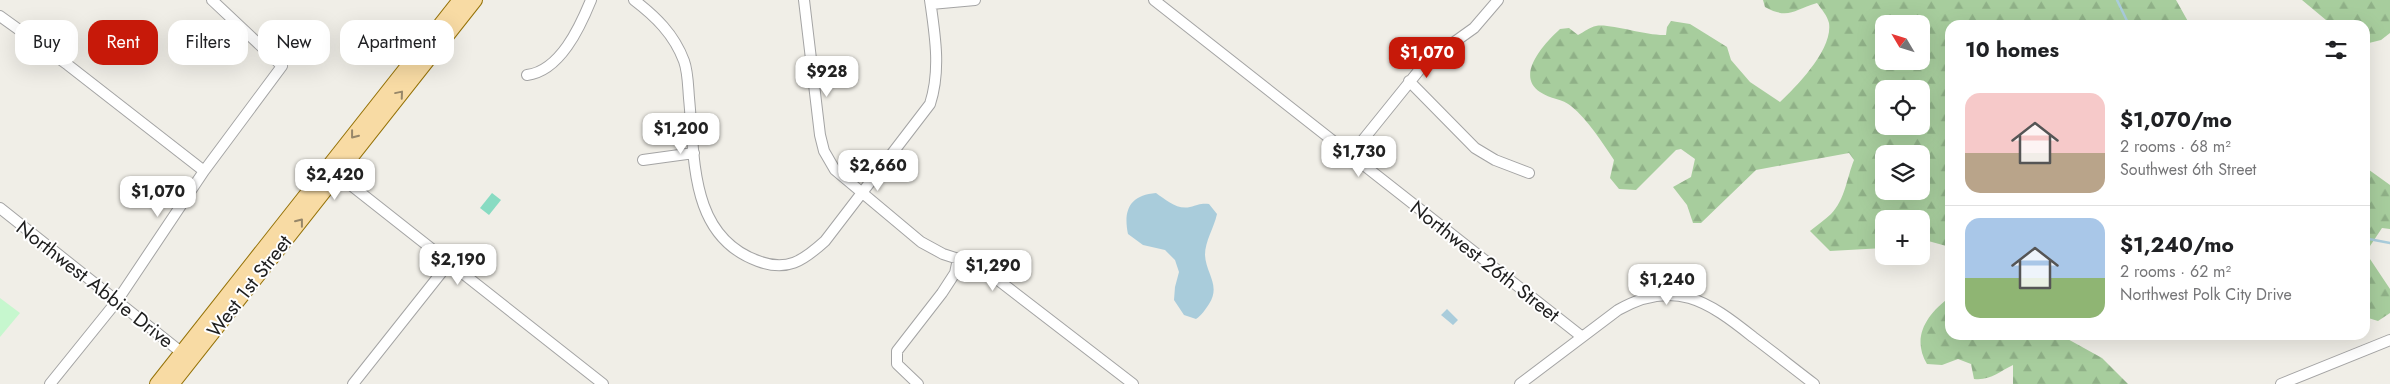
<!DOCTYPE html>
<meta charset="utf-8">
<style>
body{margin:0;font-family:Jost,sans-serif;background:#f2f2f2;color:#202124;height:100vh;display:flex;flex-direction:column;font-size:19px;white-space:nowrap}
*{box-sizing:border-box;margin:0}
p{font-size:16px;color:#757577}
.icon{flex:none;width:28px;height:28px;fill:none;stroke:currentColor;stroke-width:2;stroke-linecap:round;stroke-linejoin:round}
.map{position:relative;flex:1;overflow:hidden}
.details{position:absolute;left:1945px;top:20px;width:425px;height:320px;display:flex;flex-direction:column;background:#fff;border-radius:15px;box-shadow:0 5px 20px #0002}
.details>*{flex:none}
.hud{position:absolute;left:15px;top:20px;width:475px;height:45px;display:flex;gap:10px}
.needle{width:32px;rotate:308deg}
.fabs{position:absolute;left:1875px;top:15px;display:grid;gap:10px}
.fabs a{display:grid;place-items:center;width:55px;height:55px;border-radius:10px;background:#fff;box-shadow:0 5px 20px #0002;font-size:25px}
.price{position:absolute;translate:-50% -42px;padding:0 11px;border-radius:10px;background:#fff;color:#222;font-size:16px;line-height:32px;filter:drop-shadow(0 1px 2px #0008)}
.price::after{content:'';position:absolute;left:50%;top:30px;width:15px;height:11px;margin-left:-8px;background:inherit;clip-path:polygon(0 0,100% 0,50% 100%)}
.price.on{background:#c71909;color:#fff}
ul{padding:0;list-style:none}
li{display:flex;align-items:center;gap:15px;height:125px;padding:0 20px}
li+li{border-top:1px solid #e0e0e0}
li span{display:grid;place-items:center;flex:none;width:140px;height:100px;border-radius:15px;color:#555}
li>.icon{margin-inline-start:auto}
span .icon{width:60px;height:60px;fill:#fffc;stroke-width:1}
li b{font-size:21px}
h2{display:flex;justify-content:space-between;align-items:center;height:60px;padding:0 20px;font-size:21px}
.tag{padding:0 18px;border-radius:15px;background:#fff;box-shadow:0 5px 20px #0002;font-size:18px;line-height:45px}
.tag.on{background:#c71909;color:#fff}
.map>svg:first-child{display:block}
</style>
<div class="map">
<svg width="2390" height="384" viewBox="0 0 2390 384">
<defs>
<pattern id="forest-firs" width="22" height="20" patternUnits="userSpaceOnUse" patternTransform="scale(1.25)"><rect width="22" height="20" fill="#a7cd9d"/><path d="M5 1l3.5 6h-7zM16 11l3.5 6h-7z" fill="#8fb087"/></pattern>
</defs>
<rect width="100%" height="100%" fill="#f0eee7"/>
<path fill="url(#forest-firs)" fill-rule="evenodd" d="M 1763,0 L 2176,0 L 2190,25 L 1950,25 L 1950,247 L 1921,239 L 1921,219 L 1884,219 L 1884,248 L 1830,251 L 1810,231 C 1817,225 1825,220 1831,214 C 1845,200 1847,177 1854,160 L 1849,153 L 1756,170 L 1701,223 L 1693,223 L 1687,205 L 1673,187 L 1691,177 L 1695,159 L 1681,149 L 1676,150 L 1636,190 L 1619,189 L 1610,178 L 1614,160 C 1602,142 1588,120 1571,106 C 1563,99 1550,99 1540,92 C 1514,75 1546,42 1560,29 L 1569,28 L 1578,35 C 1584,32 1590,27 1596,26 C 1609,23 1646,36 1666,35 L 1667,27 L 1671,21 L 1690,24 L 1727,47 L 1731,60 L 1750,82 L 1780,102 C 1797,86 1833,49 1829,23 C 1827,15 1822,10 1817,3 C 1793,10 1789,20 1765,7 ZM 1884,24 L 1921,24 L 1921,61 L 1884,61 ZM 1884,89 L 1921,89 L 1921,126 L 1884,126 ZM 1884,154 L 1921,154 L 1921,191 L 1884,191 Z
M 2302,0 L 2390,0 L 2390,33 L 2381,40 L 2365,44 L 2365,25 L 2332,25 Z
M 2365,167 L 2390,185 L 2390,229 L 2382,228 L 2368,249 L 2368,256 L 2390,289 L 2390,313 L 2378,321 L 2365,317 Z
M 1950,297 L 1950,335 L 2064,335 L 2064,337 L 2102,358 L 2128,384 L 2013,384 L 2013,365 C 2000,371 1990,381 1974,379 L 1971,364 L 1958,359 L 1942,365 L 1927,364 C 1911,337 1927,314 1950,297 Z"/>
<path fill="#c6f7ce" d="M 0,298 L 20,313 L 0,337 Z"/>
<path fill="#88dbc2" d="M 492,193 L 501,200 L 489,215 L 480,208 Z"/>
<path fill="#a9ccdb" d="M 1156,193 C 1166,200 1177,210 1190,207 C 1198,205 1201,203 1209,204 L 1217,214 C 1214,228 1205,241 1205,255 C 1206,274 1221,285 1209,304 C 1205,310 1202,315 1196,319 L 1184,315 L 1174,300 L 1175,287 L 1179,272 L 1175,260 L 1165,250 L 1143,245 L 1128,234 C 1123,210 1130,195 1156,193 Z
M 1447,309 L 1458,320 L 1453,325 L 1441,315 Z"/>
<g fill="none" stroke-linecap="round" stroke-linejoin="round">
<path stroke="#a9ccdb" stroke-width="2.5" d="M 2117,0 L 2129,25
M 2365,227 L 2369,239 L 2390,243"/>
<g stroke="#a4a4a4" stroke-width="12">
<path id="minor" d="M 634,0 C 655,16 674,34 684,61 C 688,72 688,86 689,98 C 695,158 689,236 758,261 C 787,272 803,261 825,241 L 930,104 C 941,70 935,35 930,0
M 804,0 L 820,135 L 824,151 L 835,170 L 921,242 L 943,254 L 974,264 L 989,273 L 1133,384
M 1154,0 L 1581,336
M 931,4 L 975,0
M 0,16 L 68,65 L 204,171
M 527,75 C 560,71 580,27 591,0
M 1409,81 L 1475,148 L 1495,160 L 1529,173
M 1350,156 L 1425,63 L 1474,28 L 1498,0
M 643,160 L 694,153
M 333,171 L 603,384
M 0,208 L 186,356
M 50,384 L 117,301 L 204,171 L 282,66 L 212,0
M 353,384 L 449,263
M 918,384 L 897,364 L 897,351 L 942,293 L 955,273 L 958,259
M 1520,384 L 1618,310 C 1674,278 1708,301 1753,337 C 1773,352 1793,368 1814,384
M 2281,384 L 2390,340"/>
</g>
<g stroke="#957207" stroke-width="16">
<path id="major" d="M 157,384 L 460,0
M 172,384 L 475,0"/>
</g>
<use href="#minor" stroke="#fff" stroke-width="10"/>
<use href="#major" stroke="#f8dba4" stroke-width="14"/>
</g>
<defs><path id="oneway-chevron" d="M-2-3.5L2.5 0L-2 3.5" fill="none" stroke-width="1.6" stroke-linecap="round" stroke-linejoin="round" transform="scale(1.25)"/></defs>
<g stroke="#978769">
<use href="#oneway-chevron" transform="translate(400 94) rotate(-50)"/>
<use href="#oneway-chevron" transform="translate(354 135) rotate(128)"/>
<use href="#oneway-chevron" transform="translate(300 222) rotate(-52)"/>
</g>
<g text-anchor="middle" stroke-width="4" stroke-linejoin="round" paint-order="stroke">
<g font-size="20" fill="#202020" stroke="#fff">
<text transform="translate(1485 261) rotate(38)" y="7">Northwest 26th Street</text>
<text transform="translate(95 284) rotate(38)" y="7">Northwest Abbie Drive</text>
<text transform="translate(249 286) rotate(-52)" y="7">West 1st Street</text>
</g>
</g>
</svg>
<div class="fabs">
<a><svg class="needle" viewBox="-14 -14 28 28"><path d="M0-13l5 13h-10z" fill="#e53935"/><path d="M0 13l5-13h-10z" fill="#757577"/></svg></a>
<a><svg class="icon" aria-label="locate" viewBox="0 0 24 24"><circle cx="12" cy="12" r="6"/><path d="M12 2v4M12 18v4M2 12h4M18 12h4"/></svg></a>
<a><svg class="icon" aria-label="layers" viewBox="0 0 24 24"><path d="M12 4l9 5-9 5-9-5zM3 14l9 5 9-5"/></svg></a>
<a>+</a>
</div>
<b class="price on" style="left:1427px;top:79px">$1,070</b>
<b class="price" style="left:827px;top:98px">$928</b>
<b class="price" style="left:681px;top:155px">$1,200</b>
<b class="price" style="left:1359px;top:178px">$1,730</b>
<b class="price" style="left:878px;top:192px">$2,660</b>
<b class="price" style="left:335px;top:201px">$2,420</b>
<b class="price" style="left:158px;top:218px">$1,070</b>
<b class="price" style="left:458px;top:286px">$2,190</b>
<b class="price" style="left:993px;top:292px">$1,290</b>
<b class="price" style="left:1667px;top:306px">$1,240</b>
<div class="hud">
<a class="tag">Buy</a>
<a class="tag on">Rent</a>
<a class="tag">Filters</a>
<a class="tag">New</a>
<a class="tag">Apartment</a>
</div>
<section class="details">
<h2>10 homes<svg class="icon" aria-label="filters" viewBox="0 0 24 24"><path d="M4 7h16M4 17h16"/><circle cx="9" cy="7" r="2"/><circle cx="15" cy="17" r="2"/></svg></h2>
<ul>
<li><span style="background:linear-gradient(#f6c9c9 60%,#b9a48a 0)"><svg class="icon" aria-label="home" viewBox="0 0 24 24"><path d="M3 11l9-7 9 7M6 9v11h12V9"/></svg></span><div><b>$1,070/mo</b><p>2 rooms · 68 m²</p><p>Southwest 6th Street</p></div></li>
<li><span style="background:linear-gradient(#a9c7e8 60%,#8fb573 0)"><svg class="icon" aria-label="home" viewBox="0 0 24 24"><path d="M3 11l9-7 9 7M6 9v11h12V9"/></svg></span><div><b>$1,240/mo</b><p>2 rooms · 62 m²</p><p>Northwest Polk City Drive</p></div></li>
</ul>
</section>
</div>
